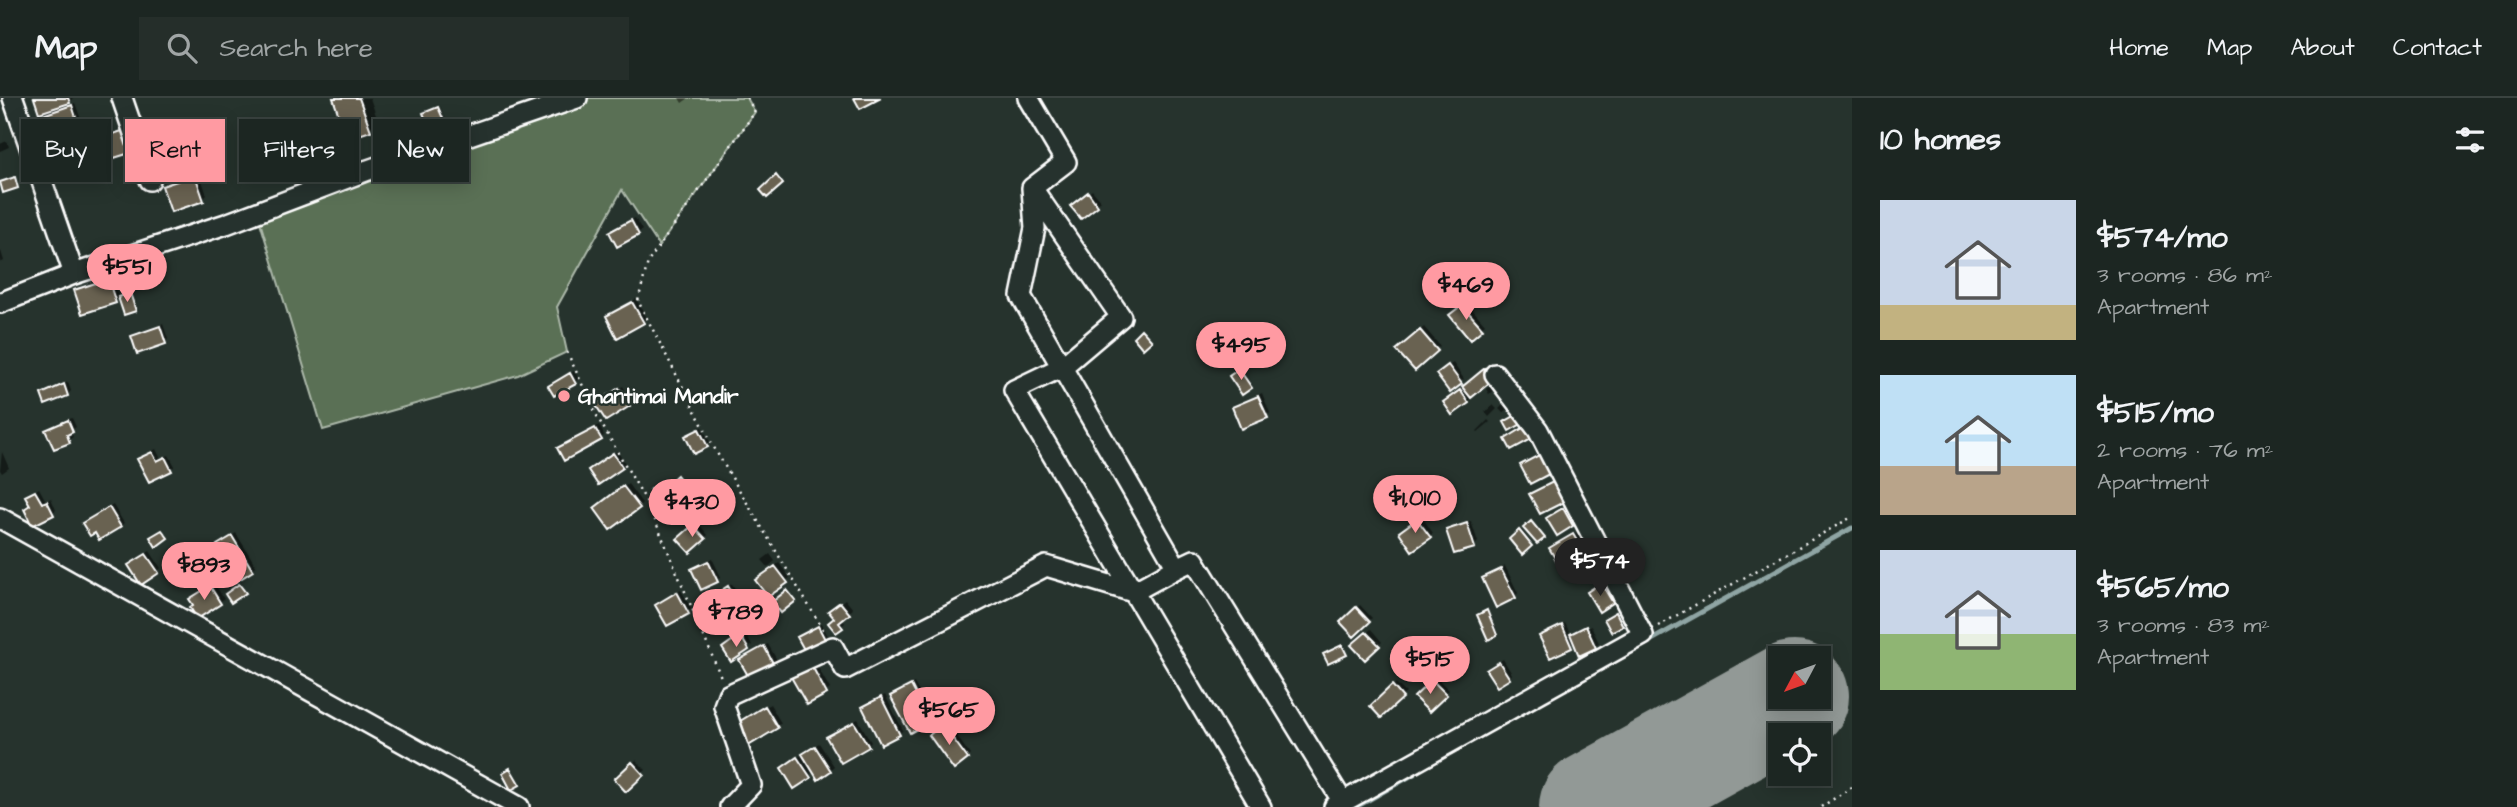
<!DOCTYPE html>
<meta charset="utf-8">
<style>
body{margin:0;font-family:"Architects Daughter",sans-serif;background:#252e2a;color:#f1f3f6;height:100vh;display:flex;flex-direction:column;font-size:26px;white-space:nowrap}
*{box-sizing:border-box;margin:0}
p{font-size:23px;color:#a0a5a5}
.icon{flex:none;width:38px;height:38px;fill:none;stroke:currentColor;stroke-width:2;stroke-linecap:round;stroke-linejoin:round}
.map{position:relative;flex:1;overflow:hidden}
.details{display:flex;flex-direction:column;background:#1c2622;width:665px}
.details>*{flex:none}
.hud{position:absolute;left:21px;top:21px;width:665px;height:63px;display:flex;gap:14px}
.needle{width:46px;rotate:229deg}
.controls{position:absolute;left:1768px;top:548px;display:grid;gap:14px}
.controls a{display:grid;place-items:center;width:63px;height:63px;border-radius:0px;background:#1c2622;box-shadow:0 4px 18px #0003,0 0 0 2px #3a4340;font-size:35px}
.price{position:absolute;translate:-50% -60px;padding:0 16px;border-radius:24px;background:#ff9aa2;color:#111;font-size:23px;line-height:46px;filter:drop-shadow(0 2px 4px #0008)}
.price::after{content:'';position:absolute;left:50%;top:42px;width:21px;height:16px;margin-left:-10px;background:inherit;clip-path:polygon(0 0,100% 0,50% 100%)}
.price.current{background:#222;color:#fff}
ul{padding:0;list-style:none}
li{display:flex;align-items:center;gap:21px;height:175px;padding:0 28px}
li span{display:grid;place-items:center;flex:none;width:196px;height:140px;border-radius:0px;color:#555}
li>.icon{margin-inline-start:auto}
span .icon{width:84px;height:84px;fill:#fffc;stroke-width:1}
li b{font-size:30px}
h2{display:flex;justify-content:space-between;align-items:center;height:84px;padding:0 28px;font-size:30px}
.chip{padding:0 24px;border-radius:0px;background:#1c2622;box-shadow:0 4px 18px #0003,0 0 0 2px #3a4340;font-size:24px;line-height:63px}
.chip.current{background:#ff9aa2;color:#111}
header{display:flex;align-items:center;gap:42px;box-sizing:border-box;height:98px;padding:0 35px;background:#1c2622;border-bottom:2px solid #3a4340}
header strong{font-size:33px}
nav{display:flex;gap:38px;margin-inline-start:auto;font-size:24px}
.search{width:490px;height:63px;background:#252e2a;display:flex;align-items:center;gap:18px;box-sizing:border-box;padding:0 24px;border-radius:0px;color:#a0a5a5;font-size:26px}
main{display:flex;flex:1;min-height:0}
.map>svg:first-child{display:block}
</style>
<header>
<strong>Map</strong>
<div class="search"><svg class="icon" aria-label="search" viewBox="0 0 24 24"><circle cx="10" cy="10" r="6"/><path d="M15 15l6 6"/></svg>Search here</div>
<nav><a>Home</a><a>Map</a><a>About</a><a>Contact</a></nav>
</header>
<main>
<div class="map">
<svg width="1852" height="709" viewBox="0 0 1852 709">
<rect width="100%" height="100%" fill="#26332d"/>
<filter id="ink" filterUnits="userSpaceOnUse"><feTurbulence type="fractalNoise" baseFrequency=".0143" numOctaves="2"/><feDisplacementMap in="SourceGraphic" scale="14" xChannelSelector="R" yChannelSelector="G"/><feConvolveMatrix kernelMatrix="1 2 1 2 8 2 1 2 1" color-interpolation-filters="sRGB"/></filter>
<g filter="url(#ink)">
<path fill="#5a7054" stroke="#acb8aa" stroke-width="2" d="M 577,0 L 747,0 L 755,14 L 659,148 L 622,92 L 557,209 L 567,254 L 518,277 L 323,332 L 257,114 Z"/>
<path fill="#0007" d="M 36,0 L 73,0 L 64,9 L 75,5 L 82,24 L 78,27 L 42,18 L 51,10 Z
M 335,0 L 370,0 L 378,23 L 370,31 L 284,37 L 292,29 L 340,14 Z
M 679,0 L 689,0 L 682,5 Z
M 440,9 L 446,22 L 431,29 L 427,14 Z
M 7,43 L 9,49 L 0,53 L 0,46 Z
M 199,74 L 207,97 L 203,101 L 172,112 L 164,89 L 168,85 Z
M 1092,92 L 1101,103 L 1081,119 L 1076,105 Z
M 635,120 L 642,132 L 638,136 L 615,131 Z
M 1,153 L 4,163 L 0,165 L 0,154 Z
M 112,178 L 119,200 L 115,203 L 84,214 L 76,192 L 80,189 Z
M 636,201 L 647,220 L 643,224 L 608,218 Z
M 1466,204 L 1485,226 L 1471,239 L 1452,217 Z
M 163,226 L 168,241 L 165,245 L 133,239 L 136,235 Z
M 1424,229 L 1440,248 L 1415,271 L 1398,252 Z
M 1453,265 L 1464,281 L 1450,292 L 1442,272 Z
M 1490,268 L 1496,276 L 1470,298 L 1472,300 L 1468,304 L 1449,300 Z
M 1241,271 L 1252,287 L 1242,294 L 1231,278 Z
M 574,273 L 579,281 L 575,284 L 550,288 Z
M 1498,282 L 1501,286 L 1489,296 L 1486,291 Z
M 68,284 L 71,293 L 67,297 L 43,296 Z
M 623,288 L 632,303 L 629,307 L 601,302 Z
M 1262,295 L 1270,315 L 1267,318 L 1234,309 Z
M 1510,300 L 1513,314 L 1509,310 L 1503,315 L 1499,311 Z
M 1493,307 L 1497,311 L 1489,319 L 1485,314 Z
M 72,320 L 76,329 L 70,333 L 73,339 L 55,349 L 47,332 Z
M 1488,322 L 1490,324 L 1478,334 L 1477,333 Z
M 599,327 L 604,337 L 601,341 L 563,347 Z
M 702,329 L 710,344 L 707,347 L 687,339 Z
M 156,351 L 161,361 L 169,357 L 175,368 L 171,371 L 139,361 Z
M 617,353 L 625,365 L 622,368 L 593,369 Z
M 2,354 L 9,370 L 2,375 L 0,372 Z
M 628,386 L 642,405 L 639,409 L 600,407 Z
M 39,390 L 46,403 L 51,400 L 56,412 L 52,415 L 26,411 L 32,406 L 28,398 Z
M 113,407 L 124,425 L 120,428 L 96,433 L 84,425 Z
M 1567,408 L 1576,423 L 1572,427 L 1552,417 Z
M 1422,419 L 1433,435 L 1430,438 L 1404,431 Z
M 1471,423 L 1478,444 L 1474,448 L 1448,433 L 1452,429 Z
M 698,425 L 708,437 L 690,453 L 680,441 Z
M 1522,432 L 1532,446 L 1522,454 L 1511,441 Z
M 1577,434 L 1588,453 L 1585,457 L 1551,450 Z
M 236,435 L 256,468 L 252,472 L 219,460 L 224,456 L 219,447 Z
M 150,453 L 161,470 L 157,474 L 134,464 Z
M 770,456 L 775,463 L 768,469 L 762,462 Z
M 712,460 L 721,479 L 717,482 L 693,471 Z
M 779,465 L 790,480 L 786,483 L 761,478 Z
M 1505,468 L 1518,495 L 1515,499 L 1484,481 Z
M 1605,483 L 1616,500 L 1600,511 L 1593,490 Z
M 214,485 L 224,501 L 198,519 L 191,501 Z
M 732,486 L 749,512 L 725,529 L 711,499 Z
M 681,492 L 692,511 L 668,526 L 657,507 Z
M 845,501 L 853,511 L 842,520 L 845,525 L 836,533 L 834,510 Z
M 1360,507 L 1372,520 L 1354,537 L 1342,524 Z
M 1488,512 L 1498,535 L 1496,536 L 1480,516 Z
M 1565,525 L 1571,537 L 1591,528 L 1599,545 L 1595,549 L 1575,544 L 1551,558 L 1542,538 Z
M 822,526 L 830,542 L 827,545 L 800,539 Z
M 1371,531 L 1382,544 L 1365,560 L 1354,547 Z
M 744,535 L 752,547 L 732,561 L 727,546 Z
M 768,546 L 777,562 L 750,578 L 741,562 Z
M 1503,561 L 1512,576 L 1509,580 L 1488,572 Z
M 816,566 L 830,591 L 826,594 L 794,580 Z
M 1437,580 L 1449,592 L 1429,612 L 1417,599 Z
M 914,585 L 933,619 L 929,623 L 892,598 Z
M 1396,585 L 1406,595 L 1381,618 L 1372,608 Z
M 885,597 L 903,632 L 899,636 L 864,610 Z
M 977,601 L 988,617 L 969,632 L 961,612 Z
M 770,606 L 781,625 L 748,646 L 741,623 Z
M 858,621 L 871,644 L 868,648 L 832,636 Z
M 948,625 L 970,657 L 967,660 L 935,634 Z
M 819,645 L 834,668 L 830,672 L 815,673 L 809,678 L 787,667 Z
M 636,662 L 646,672 L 626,691 L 616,681 Z"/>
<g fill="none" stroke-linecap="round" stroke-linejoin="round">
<path stroke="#8fa5a4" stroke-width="5" d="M 1648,544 L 1852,430
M 1356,709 L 1414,676"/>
<path stroke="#929996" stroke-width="110" d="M 1594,709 L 1794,598"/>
</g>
<path fill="#696251" stroke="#fff" stroke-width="2" d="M 34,0 L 68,0 L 70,5 L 39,15 Z
M 333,0 L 359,0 L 371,33 L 290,60 L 282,37 L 339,18 Z
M 854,0 L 881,0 L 860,11 Z
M 72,7 L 79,29 L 47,40 L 40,18 Z
M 438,9 L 445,25 L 430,31 L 423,15 Z
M 125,32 L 133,54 L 111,61 L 104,39 Z
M 195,77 L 204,103 L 171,114 L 162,88 Z
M 776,77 L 783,86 L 767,100 L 760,92 Z
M 15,79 L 18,90 L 3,95 L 0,84 Z
M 1088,94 L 1098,108 L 1081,121 L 1070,108 Z
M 631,122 L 639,137 L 617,149 L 609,134 Z
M 108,181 L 116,205 L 82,216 L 74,192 Z
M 130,195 L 136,213 L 124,217 L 118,199 Z
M 632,204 L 644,225 L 617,240 L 606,218 Z
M 1462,207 L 1483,231 L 1470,242 L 1449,217 Z
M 160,228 L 166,246 L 137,256 L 131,238 Z
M 1141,231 L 1152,243 L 1143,251 L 1133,239 Z
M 1420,232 L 1438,253 L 1415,273 L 1396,252 Z
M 1448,267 L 1462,286 L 1450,295 L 1436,276 Z
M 1485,270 L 1494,281 L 1471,300 L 1462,289 Z
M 1239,271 L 1252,290 L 1242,297 L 1229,278 Z
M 570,275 L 576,286 L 554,298 L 548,288 Z
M 64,286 L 68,298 L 45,307 L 41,296 Z
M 619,290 L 630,308 L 606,323 L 595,306 Z
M 1460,292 L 1469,305 L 1452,317 L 1443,304 Z
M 1258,298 L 1268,320 L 1241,331 L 1232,309 Z
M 1520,315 L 1525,324 L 1509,333 L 1504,324 Z
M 68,322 L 73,334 L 67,337 L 70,345 L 54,351 L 45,332 Z
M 1528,327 L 1535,339 L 1511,352 L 1505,341 Z
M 595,330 L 602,342 L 564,363 L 557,350 Z
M 699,331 L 708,349 L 694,356 L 685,338 Z
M 152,354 L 157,363 L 165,359 L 172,373 L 149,384 L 137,361 Z
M 613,355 L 623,370 L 598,387 L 588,372 Z
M 1543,355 L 1553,374 L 1530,386 L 1520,367 Z
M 677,377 L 685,387 L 678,394 L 669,384 Z
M 1555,383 L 1566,403 L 1540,416 L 1529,396 Z
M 664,384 L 669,393 L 655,401 L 650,392 Z
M 623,388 L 640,410 L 610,432 L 594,410 Z
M 35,393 L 42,405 L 47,403 L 54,417 L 32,428 L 24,411 L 30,407 L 25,398 Z
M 109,409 L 121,429 L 99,442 L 95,435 L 90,438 L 82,425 Z
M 1563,410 L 1573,428 L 1557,438 L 1546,420 Z
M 1417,421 L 1431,440 L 1412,453 L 1399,434 Z
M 1531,423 L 1545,440 L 1537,446 L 1523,430 Z
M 1467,425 L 1475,450 L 1454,456 L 1446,432 Z
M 693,427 L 706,441 L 690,455 L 677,441 Z
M 162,432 L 168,440 L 156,449 L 150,439 Z
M 1519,432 L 1532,448 L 1522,457 L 1509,441 Z
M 1573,436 L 1586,458 L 1562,472 L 1549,450 Z
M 232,438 L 253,473 L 232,486 L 217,460 L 223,457 L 217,447 Z
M 146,456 L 159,475 L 141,487 L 128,467 Z
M 708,463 L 718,484 L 701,492 L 691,471 Z
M 196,468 L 202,477 L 187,487 L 181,478 Z
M 775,468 L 788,485 L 768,499 L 755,482 Z
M 1501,471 L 1516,500 L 1496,510 L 1482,480 Z
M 1601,485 L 1613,505 L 1599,514 L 1587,494 Z
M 239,486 L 246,495 L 231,505 L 225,496 Z
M 210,488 L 221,506 L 197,521 L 190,509 L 193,507 L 189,501 Z
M 728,488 L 746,517 L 724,531 L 706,502 Z
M 787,492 L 796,503 L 781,515 L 772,504 Z
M 677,494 L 689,516 L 667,528 L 655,507 Z
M 840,504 L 850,516 L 839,525 L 843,530 L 836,535 L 828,525 L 834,520 L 828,513 Z
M 1356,509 L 1370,524 L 1354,539 L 1340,524 Z
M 1487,512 L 1497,537 L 1488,542 L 1477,517 Z
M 1616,514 L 1623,528 L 1611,534 L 1604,521 Z
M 1562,527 L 1572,550 L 1550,560 L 1539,538 Z
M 818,528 L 828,547 L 807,557 L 797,539 Z
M 1586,528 L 1596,550 L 1579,558 L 1570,536 Z
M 1366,534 L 1380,548 L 1365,562 L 1351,547 Z
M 740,537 L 749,552 L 731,564 L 722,550 Z
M 1342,547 L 1347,557 L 1328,566 L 1323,556 Z
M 764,548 L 774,567 L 750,581 L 739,562 Z
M 1499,564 L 1510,581 L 1497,589 L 1486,572 Z
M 812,568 L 827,596 L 807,607 L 791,579 Z
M 1432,582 L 1447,597 L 1429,614 L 1414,599 Z
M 911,587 L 930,624 L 910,635 L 890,598 Z
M 1392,587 L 1403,600 L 1381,620 L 1370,608 Z
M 881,599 L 900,637 L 881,647 L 862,609 Z
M 972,604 L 985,622 L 968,634 L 955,616 Z
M 765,608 L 778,630 L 748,648 L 735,626 Z
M 854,624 L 869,649 L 841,665 L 826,639 Z
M 943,627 L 968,661 L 954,672 L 929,637 Z
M 815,648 L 831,673 L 818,682 L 802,656 Z
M 797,659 L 811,680 L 794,691 L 781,670 Z
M 632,664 L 644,677 L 626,694 L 614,681 Z
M 510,670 L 520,687 L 511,692 L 502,675 Z"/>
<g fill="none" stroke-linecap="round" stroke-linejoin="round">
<g stroke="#fff" stroke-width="24">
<path id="minor" d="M 13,0 L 74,176
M 122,0 L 150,82
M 1028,0 L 1066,64 L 1032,90
M 0,205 L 74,176 L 226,126 L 368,72 L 577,0
M 0,420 L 519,709
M 1177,470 L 1194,462 L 1343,704
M 730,709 L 751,687 L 724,608 L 728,597 L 833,549 L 845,571 L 1046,468 L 1133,494 L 1177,470 L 1021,198 L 1035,130 L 1032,90 L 1121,219 L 1062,269 L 1014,292 L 1261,709
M 1334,709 L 1643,537 L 1538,332 L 1495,276"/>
</g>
<path stroke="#fff" stroke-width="2.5" stroke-dasharray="2 5" stroke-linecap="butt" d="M 747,0 L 755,14 L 648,164 L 638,203 L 717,355 L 824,533
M 567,254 L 598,320 L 649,408 L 721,579
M 1658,528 L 1852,419
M 1821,709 L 1852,689"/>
<use href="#minor" stroke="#26332d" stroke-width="19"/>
</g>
</g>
<circle fill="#ff9aa2" stroke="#26332d" stroke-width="2.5" cx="564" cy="298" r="7"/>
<g text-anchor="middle" stroke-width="5" stroke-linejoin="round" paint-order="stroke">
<g font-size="21" font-weight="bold" fill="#fff" stroke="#26332d" text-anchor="start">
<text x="578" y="305">Ghantimai Mandir</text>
</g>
</g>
</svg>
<div class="controls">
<a><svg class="needle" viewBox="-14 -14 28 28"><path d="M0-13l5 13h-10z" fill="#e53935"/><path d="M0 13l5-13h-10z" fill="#a0a5a5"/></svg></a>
<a><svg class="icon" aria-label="locate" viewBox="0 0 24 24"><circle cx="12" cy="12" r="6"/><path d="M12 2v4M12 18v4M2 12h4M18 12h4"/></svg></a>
</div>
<b class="price" style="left:127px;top:206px">$551</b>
<b class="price" style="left:1466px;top:224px">$469</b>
<b class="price" style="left:1241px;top:284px">$495</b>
<b class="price" style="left:1415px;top:437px">$1,010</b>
<b class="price" style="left:692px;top:441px">$430</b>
<b class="price current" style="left:1600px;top:500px">$574</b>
<b class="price" style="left:204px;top:504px">$893</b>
<b class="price" style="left:736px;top:551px">$789</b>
<b class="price" style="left:1430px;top:598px">$515</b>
<b class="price" style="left:949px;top:649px">$565</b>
<div class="hud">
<a class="chip">Buy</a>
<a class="chip current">Rent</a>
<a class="chip">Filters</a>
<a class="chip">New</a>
</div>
</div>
<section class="details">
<h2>10 homes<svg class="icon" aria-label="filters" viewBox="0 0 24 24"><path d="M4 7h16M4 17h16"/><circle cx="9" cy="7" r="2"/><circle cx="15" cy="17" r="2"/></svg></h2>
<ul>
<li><span style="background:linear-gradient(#c9d6e8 75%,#c2b280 0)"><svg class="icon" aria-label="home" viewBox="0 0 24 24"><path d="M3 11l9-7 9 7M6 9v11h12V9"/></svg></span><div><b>$574/mo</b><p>3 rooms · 86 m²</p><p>Apartment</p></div></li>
<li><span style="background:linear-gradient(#bfe0f5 65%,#b9a48a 0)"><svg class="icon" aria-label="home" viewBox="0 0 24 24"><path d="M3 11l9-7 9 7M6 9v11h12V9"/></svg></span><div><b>$515/mo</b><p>2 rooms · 76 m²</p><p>Apartment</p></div></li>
<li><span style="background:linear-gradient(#c9d6e8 60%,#8fb573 0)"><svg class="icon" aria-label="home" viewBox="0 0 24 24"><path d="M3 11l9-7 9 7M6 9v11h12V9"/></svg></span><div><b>$565/mo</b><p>3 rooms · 83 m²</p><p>Apartment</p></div></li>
</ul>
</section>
</main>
